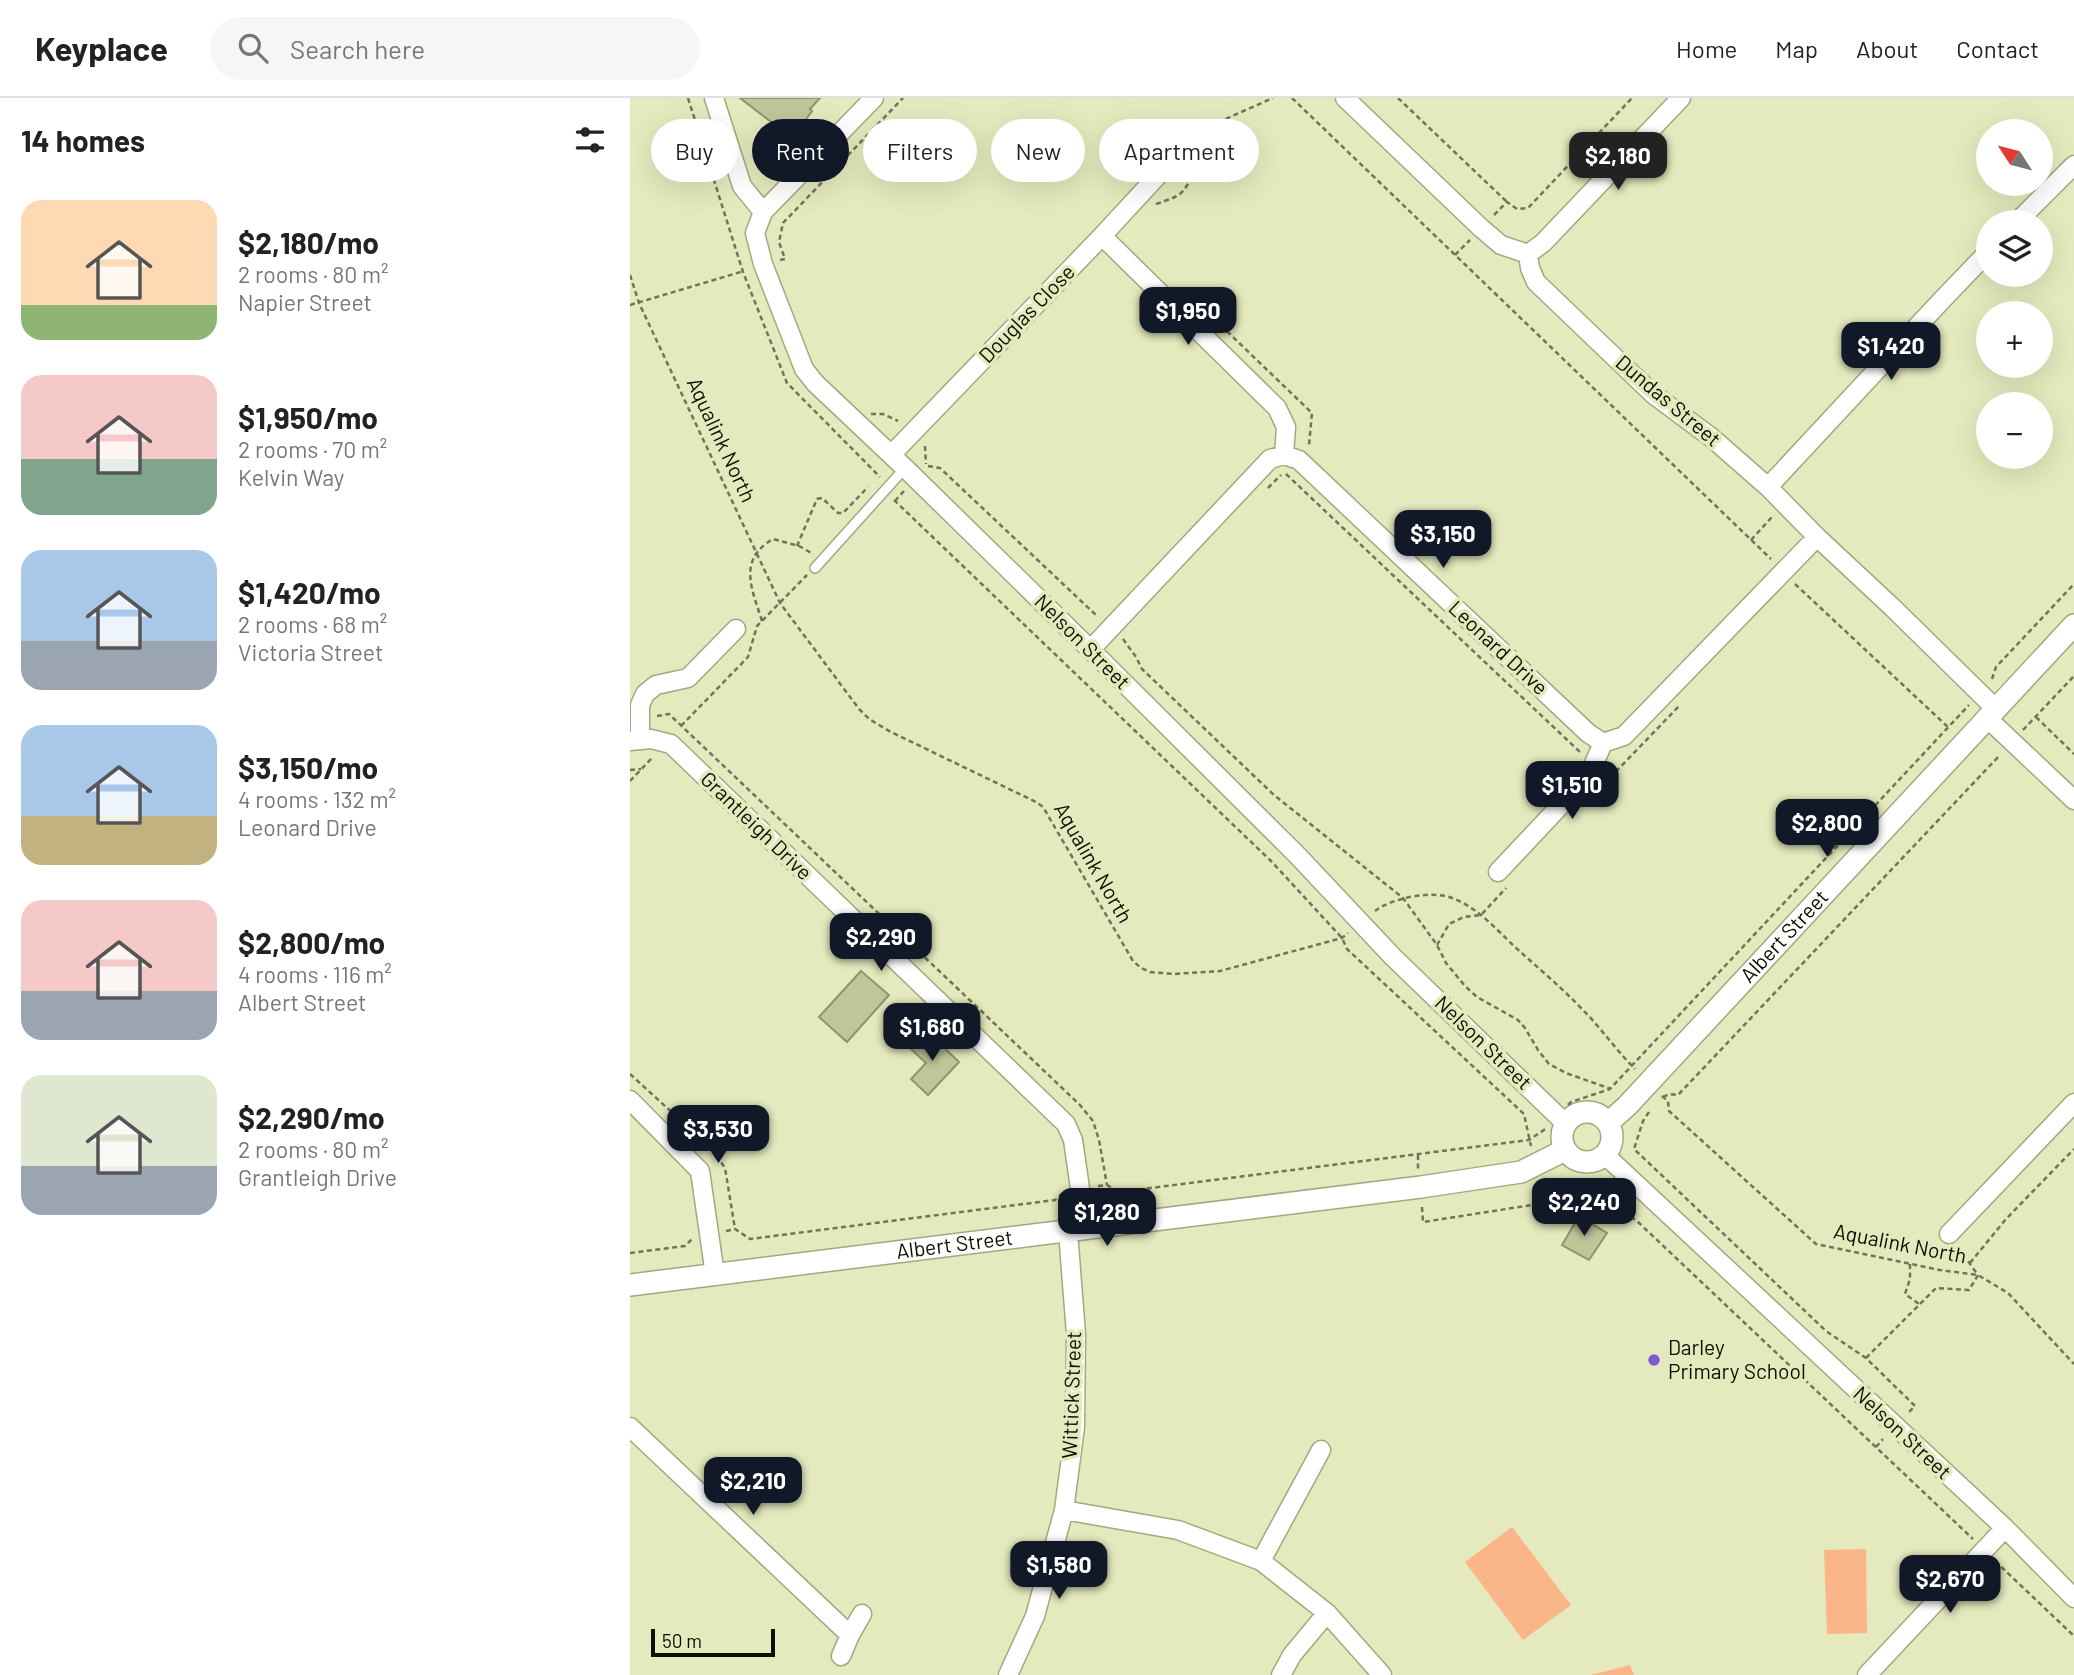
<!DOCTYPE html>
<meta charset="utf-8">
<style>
body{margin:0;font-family:Barlow,sans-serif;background:#f6f6f6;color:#222;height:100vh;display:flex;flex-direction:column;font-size:26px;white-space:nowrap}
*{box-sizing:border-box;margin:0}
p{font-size:23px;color:#767676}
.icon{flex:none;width:38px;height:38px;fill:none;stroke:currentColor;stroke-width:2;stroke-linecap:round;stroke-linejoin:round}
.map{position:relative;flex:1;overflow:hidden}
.side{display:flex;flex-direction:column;background:#fff;width:630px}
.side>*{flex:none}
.top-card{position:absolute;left:21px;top:21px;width:665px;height:63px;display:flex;gap:14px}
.needle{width:46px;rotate:306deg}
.fabs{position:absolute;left:1346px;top:21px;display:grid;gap:14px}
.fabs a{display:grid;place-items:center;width:77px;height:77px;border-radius:50%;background:#fff;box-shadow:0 7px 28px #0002;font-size:35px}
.scale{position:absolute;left:21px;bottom:18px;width:124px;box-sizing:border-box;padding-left:7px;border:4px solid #0e0f02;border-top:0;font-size:19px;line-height:24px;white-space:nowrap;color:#0e0f02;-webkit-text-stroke:5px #e4eabd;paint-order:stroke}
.price{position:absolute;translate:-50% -60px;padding:0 16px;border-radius:14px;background:#111827;color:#fff;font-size:23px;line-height:46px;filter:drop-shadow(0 2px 4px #0008)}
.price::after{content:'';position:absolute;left:50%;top:42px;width:21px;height:16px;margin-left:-10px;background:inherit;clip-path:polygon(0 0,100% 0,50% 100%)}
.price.active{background:#222;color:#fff}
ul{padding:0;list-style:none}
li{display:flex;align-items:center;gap:21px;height:175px;padding:0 21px}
li span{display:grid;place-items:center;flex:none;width:196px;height:140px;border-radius:21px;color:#555}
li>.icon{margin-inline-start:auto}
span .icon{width:84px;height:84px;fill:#fffc;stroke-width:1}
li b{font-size:30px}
h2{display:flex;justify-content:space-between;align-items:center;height:84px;padding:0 21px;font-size:30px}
.tag{padding:0 24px;border-radius:32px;background:#fff;box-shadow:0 7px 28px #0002;font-size:24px;line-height:63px}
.tag.active{background:#111827;color:#fff}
header{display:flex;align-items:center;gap:42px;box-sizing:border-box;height:98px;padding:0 35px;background:#fff;border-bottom:2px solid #e0e0e0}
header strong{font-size:33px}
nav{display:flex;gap:38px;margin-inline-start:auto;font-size:24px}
.search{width:490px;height:63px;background:#f6f6f6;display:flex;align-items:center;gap:18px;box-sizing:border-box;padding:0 24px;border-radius:38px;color:#767676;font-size:26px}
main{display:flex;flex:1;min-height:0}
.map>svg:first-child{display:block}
</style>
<header>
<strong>Keyplace</strong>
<div class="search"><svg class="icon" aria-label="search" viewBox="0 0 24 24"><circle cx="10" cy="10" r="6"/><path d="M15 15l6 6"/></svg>Search here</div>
<nav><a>Home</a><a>Map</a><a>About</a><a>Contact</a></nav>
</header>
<main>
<section class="side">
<h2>14 homes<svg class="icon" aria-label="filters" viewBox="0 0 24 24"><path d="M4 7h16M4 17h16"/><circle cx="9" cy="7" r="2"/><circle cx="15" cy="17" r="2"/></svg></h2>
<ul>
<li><span style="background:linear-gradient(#ffd9b3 75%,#8fb573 0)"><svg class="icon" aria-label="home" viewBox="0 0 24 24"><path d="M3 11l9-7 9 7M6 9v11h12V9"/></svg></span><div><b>$2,180/mo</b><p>2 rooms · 80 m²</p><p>Napier Street</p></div></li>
<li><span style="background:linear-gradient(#f6c9c9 60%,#7fa58c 0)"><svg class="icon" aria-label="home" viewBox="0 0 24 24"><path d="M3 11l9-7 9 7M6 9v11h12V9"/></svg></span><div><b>$1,950/mo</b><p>2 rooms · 70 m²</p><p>Kelvin Way</p></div></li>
<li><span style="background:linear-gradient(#a9c7e8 65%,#9aa5b1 0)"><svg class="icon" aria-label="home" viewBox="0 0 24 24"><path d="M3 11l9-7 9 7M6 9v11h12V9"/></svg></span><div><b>$1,420/mo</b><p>2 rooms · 68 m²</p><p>Victoria Street</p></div></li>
<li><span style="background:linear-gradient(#a9c7e8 65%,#c2b280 0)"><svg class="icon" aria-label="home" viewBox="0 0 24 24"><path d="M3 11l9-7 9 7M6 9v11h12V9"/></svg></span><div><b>$3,150/mo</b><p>4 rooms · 132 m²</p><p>Leonard Drive</p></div></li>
<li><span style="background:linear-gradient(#f6c9c9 65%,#9aa5b1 0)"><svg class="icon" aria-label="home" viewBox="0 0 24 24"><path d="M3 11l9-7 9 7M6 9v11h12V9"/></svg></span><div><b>$2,800/mo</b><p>4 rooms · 116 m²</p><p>Albert Street</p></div></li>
<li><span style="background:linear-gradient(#dfe7d0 65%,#9aa5b1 0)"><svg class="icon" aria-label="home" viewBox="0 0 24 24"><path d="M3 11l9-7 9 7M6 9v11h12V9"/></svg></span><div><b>$2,290/mo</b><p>2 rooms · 80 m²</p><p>Grantleigh Drive</p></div></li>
</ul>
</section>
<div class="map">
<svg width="1444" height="1577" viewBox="0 0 1444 1577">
<rect width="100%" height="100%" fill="#e4eabd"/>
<path fill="#fab588" d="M 882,1429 L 941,1507 L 893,1542 L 835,1464 Z
M 1236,1451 L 1237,1535 L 1197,1536 L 1194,1452 Z
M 1000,1567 L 1004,1577 L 961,1577 Z"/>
<path fill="#c0c69a" stroke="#8f946a" stroke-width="2" d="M 110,0 L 190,0 L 180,11 L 182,13 L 162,40 Z
M 231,873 L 259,897 L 217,944 L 189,919 Z
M 298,934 L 329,964 L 298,997 L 281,981 L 296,965 L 281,951 Z
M 949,1118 L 977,1135 L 959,1162 L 932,1147 Z"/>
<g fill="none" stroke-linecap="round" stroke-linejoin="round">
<g stroke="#a3a87e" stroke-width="12">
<path id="service" d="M 185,470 L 275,370"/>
</g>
<g stroke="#a3a87e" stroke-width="21">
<path id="minor" d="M 84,0 L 112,88 L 133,114 L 125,135 L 133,166 L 174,271 L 185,285 L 275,370 L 467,558 L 668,758 L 763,859 L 936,1026
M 715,0 L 851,130 L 871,147 L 898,156 L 900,170 L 906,184 L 1023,296 L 1082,340 L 1138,389 L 1187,439 L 1262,509 L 1366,611
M 133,114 L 244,0
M 1387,124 L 1444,67
M 472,138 L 647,310 L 656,329 L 654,357
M 898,156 L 913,145 L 1051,0
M 261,357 L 472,138 L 532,73
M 1138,389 L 1311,203 L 1358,154
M 460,552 L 640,361 L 654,357 L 669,362 L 958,635 L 973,645 L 994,638 L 1187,439
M 1357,620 L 1444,702
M 10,642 L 10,607 L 15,596 L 26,587 L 58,580 L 106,531
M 0,643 L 21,641 L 41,646 L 436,1026 L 443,1042 L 456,1132
M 868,774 L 959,677 L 973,645
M 0,1002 L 70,1073 L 85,1177
M 975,1057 L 1375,1430 L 1444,1500
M 1319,1136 L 1444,1005
M 0,1329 L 220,1537
M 434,1412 L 548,1432 L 631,1463 L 697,1515 L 752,1577
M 631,1463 L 691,1352
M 211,1558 L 220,1537 L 232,1516
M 378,1577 L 405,1518 L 434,1412 L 445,1329 L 446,1236 L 438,1134
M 651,1577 L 662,1557 L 697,1515
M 1237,1577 L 1375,1430"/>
</g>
<g stroke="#a3a87e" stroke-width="24">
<g id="tertiary">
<circle cx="957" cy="1039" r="25"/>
<path id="s1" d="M 978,1025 L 997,1008 L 1444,527"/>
<path id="s2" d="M 0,1187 L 791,1089 L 891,1074 L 935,1052"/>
</g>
</g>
<path stroke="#717458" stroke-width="2.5" stroke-dasharray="5 3.5" stroke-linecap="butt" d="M 58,0 L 113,174 L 157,285 L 250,379
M 662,0 L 1141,461
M 768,0 L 877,104
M 543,61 L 566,34 L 643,0
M 526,106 C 550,98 554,97 564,73 L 559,58 L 552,50
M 864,117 L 877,104 L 887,111 L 898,110 L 1002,0
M 825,157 L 840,142
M 150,162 L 155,161 L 149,144 L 153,125 L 273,0
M 0,177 L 9,205 L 150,505 L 229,611 L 239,621 L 259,633 L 406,704 L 413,709 L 503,863 L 511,870 L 520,874 L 544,876 L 590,873 L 712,840 L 718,835
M 554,192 L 682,315 L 679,347
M 0,207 L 114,173
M 241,316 L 253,316 L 268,323
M 295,348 L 296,366
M 298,368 L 310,370 L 467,518
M 656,376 L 951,655
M 638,390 L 651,377
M 264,402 L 641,763 L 712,840 L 717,851 L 894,1016 L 901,1048
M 265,403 L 274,393
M 1121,442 L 1142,419
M 167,448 L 187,401 L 192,400 L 208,415 L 213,415 L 238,389
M 1165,486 L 1319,630
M 132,523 C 122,491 107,462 143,441 L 169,448 L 183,456
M 493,541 L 506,559 L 512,571 L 644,697 L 773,800 L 807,847 L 816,865 L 835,888 L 847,899 L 888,922 L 895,930 L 908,952 L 919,966 L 936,975 L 981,991
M 1362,581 L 1366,569 L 1444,486
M 27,618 L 39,616 L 450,1007 L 463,1023 L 469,1042 L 477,1087
M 1406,619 L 1444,656
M 51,628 L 118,559 L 127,528 L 177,477
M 1393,632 L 1444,578
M 0,672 L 11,671
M 0,683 L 23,659
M 974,686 L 1050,607
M 745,813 C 762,800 801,792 822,800 C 847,809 866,831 885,849 C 907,869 931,889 952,911 C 971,930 986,952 1005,971
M 807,847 L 819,826 L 834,819 L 851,817 L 876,790
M 0,976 L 82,1051 L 95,1070 L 105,1131
M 1032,998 L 1038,1003 L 1039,1013 L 1186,1146 L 1310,1172 L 1348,1177 L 1378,1195 L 1444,1266
M 1033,999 L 1039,996 L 1048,997 L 1370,657
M 938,1007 L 941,1004 L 980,991 L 1339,607
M 1019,1014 L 1013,1023 L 1004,1051 L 1196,1233 L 1236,1260 L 1285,1308 L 1277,1316
M 788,1057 L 788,1071
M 911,1085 L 916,1105
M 468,1088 L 477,1087 L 489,1094 L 899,1042 L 917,1030
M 953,1099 L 977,1083
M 792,1109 L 793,1124 L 953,1099 L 988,1109 L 1008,1124 L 1343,1441
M 96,1133 L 105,1131 L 120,1141 L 425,1102 L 434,1094
M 0,1155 L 55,1148 L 63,1140
M 1340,1165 L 1376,1121 L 1444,1051
M 1280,1166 L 1280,1181 L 1275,1196 L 1289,1206
M 1236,1260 L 1306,1190 L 1339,1192 L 1348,1177 L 1327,1148
M 1246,1349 L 1253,1341
M 1365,1463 L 1444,1538"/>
<use href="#service" stroke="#fff" stroke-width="9"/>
<use href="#minor" stroke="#fff" stroke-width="18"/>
<use href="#tertiary" stroke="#fff" stroke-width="21"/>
</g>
<circle fill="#7e59d3" stroke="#e4eabd" stroke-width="2.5" cx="1024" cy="1262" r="7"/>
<g text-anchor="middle" stroke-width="7" stroke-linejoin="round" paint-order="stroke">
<g font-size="21" fill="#0e0f02" stroke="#e4eabd">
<text transform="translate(397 216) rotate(-46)" y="7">Douglas Close</text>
<text transform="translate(1038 303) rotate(40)" y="7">Dundas Street</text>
<text transform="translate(91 342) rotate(65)" y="7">Aqualink North</text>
<text transform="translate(452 544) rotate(45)" y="7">Nelson Street</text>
<text transform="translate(868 550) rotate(43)" y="7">Leonard Drive</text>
<text transform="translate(126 728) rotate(44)" y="7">Grantleigh Drive</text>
<text transform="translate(463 765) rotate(60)" y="7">Aqualink North</text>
<text dy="7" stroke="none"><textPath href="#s1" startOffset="257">Albert Street</textPath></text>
<text transform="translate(853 945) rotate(44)" y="7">Nelson Street</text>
<text transform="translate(1270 1146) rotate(11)" y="7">Aqualink North</text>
<text dy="7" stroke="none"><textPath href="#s2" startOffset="327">Albert Street</textPath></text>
<text transform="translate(442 1297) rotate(-88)" y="7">Wittick Street</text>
<text transform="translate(1272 1335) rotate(43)" y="7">Nelson Street</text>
</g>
<g font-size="21" fill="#0e0f02" stroke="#e4eabd" text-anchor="start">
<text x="1038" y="1257">Darley<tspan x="1038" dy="24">Primary School</tspan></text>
</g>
</g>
</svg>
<div class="fabs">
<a><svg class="needle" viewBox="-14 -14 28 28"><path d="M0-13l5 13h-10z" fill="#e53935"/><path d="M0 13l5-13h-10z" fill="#767676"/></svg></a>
<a><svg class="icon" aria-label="layers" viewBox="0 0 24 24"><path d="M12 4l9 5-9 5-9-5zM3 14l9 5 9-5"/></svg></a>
<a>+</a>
<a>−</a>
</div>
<div class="scale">50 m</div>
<b class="price active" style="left:988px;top:94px">$2,180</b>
<b class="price" style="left:558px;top:249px">$1,950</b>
<b class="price" style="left:1261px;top:284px">$1,420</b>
<b class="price" style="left:813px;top:472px">$3,150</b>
<b class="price" style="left:942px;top:723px">$1,510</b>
<b class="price" style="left:1197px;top:761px">$2,800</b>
<b class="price" style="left:251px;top:875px">$2,290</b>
<b class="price" style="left:302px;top:965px">$1,680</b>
<b class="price" style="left:88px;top:1067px">$3,530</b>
<b class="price" style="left:954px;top:1140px">$2,240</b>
<b class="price" style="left:477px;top:1150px">$1,280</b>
<b class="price" style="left:123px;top:1419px">$2,210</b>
<b class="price" style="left:429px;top:1503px">$1,580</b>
<b class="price" style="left:1320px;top:1517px">$2,670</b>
<div class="top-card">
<a class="tag">Buy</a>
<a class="tag active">Rent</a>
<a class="tag">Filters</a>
<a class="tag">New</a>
<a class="tag">Apartment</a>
</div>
</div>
</main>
